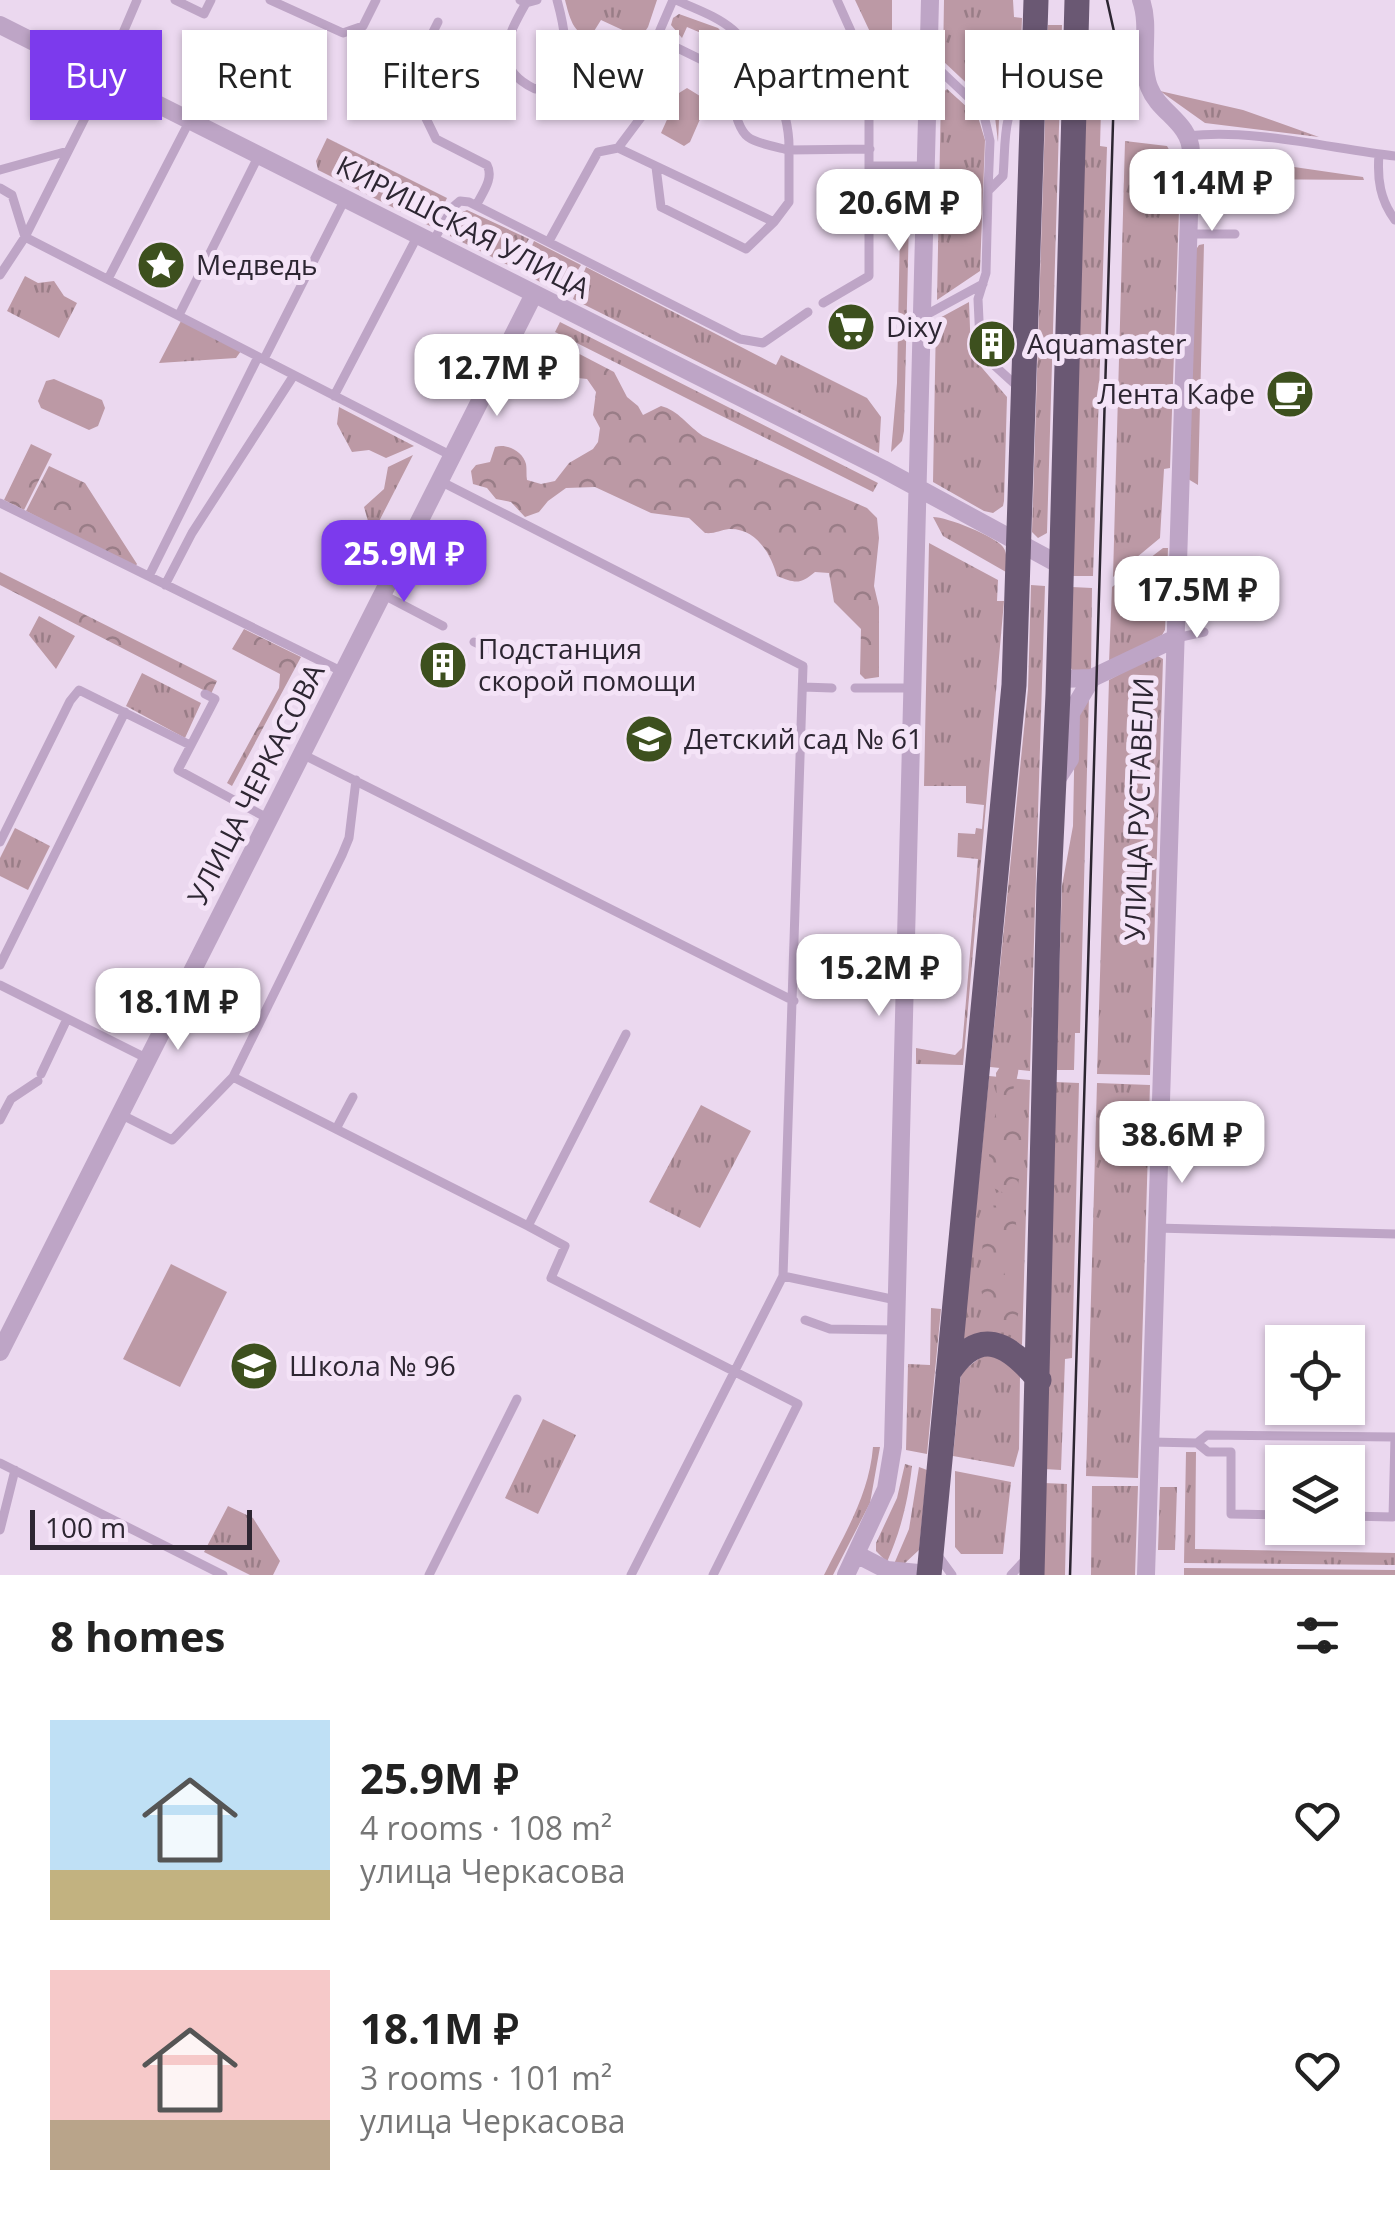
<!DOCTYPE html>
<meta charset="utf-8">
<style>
body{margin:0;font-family:"Open Sans",sans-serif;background:#f2f2f2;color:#222;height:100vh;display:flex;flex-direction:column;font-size:38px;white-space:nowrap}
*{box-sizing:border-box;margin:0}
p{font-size:32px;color:#767676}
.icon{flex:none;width:55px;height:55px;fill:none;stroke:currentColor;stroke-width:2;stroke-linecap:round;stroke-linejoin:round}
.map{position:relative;height:1575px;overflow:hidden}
.side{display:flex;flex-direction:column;background:#fff;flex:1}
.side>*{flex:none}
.guide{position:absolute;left:30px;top:30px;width:1335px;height:90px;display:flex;gap:20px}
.buttons{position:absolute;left:1265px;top:1325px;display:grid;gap:20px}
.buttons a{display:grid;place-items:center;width:100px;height:100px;border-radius:0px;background:#fff;box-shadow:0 2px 8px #0004;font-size:50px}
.scale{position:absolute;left:30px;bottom:25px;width:222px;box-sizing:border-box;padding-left:10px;border:5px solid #2d2632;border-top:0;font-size:28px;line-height:35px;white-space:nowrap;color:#2d2632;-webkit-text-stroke:8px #f4e3f7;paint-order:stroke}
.price{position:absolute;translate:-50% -85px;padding:0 22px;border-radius:20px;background:#fff;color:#222;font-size:32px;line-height:65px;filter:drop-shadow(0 2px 5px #0008)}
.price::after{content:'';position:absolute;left:50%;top:60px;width:30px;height:22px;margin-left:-15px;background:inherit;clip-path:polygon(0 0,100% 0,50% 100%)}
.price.on{background:#7c3aed;color:#fff}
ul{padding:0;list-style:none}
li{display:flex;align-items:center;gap:30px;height:250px;padding:0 50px}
li span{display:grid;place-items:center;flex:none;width:280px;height:200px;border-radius:0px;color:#555}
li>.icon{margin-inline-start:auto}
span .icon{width:120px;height:120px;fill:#fffc;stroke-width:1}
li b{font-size:42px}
h2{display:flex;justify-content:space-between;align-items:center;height:120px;padding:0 50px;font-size:42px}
.tag{padding:0 35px;border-radius:0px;background:#fff;box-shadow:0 2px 8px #0004;font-size:35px;line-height:90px}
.tag.on{background:#7c3aed;color:#fff}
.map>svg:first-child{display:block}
</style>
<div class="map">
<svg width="1395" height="1575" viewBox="0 0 1395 1575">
<defs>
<pattern id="grass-tufts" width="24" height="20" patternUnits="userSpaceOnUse" patternTransform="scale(2.5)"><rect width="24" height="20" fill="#bc99a5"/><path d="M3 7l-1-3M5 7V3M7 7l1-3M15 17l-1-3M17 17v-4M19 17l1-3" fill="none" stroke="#997d87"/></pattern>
<pattern id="forest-crowns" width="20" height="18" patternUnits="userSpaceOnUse" patternTransform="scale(2.5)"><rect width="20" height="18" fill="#bc99a5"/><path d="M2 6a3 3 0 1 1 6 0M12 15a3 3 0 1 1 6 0" fill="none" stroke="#997d87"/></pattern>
</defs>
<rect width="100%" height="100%" fill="#ebd8ef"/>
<path fill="url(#grass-tufts)" d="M 565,0 L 657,0 L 648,27 L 638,42 L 629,33 L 601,20 L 591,36 C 573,36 569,15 565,0 Z
M 855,0 L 892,0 L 892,44 L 878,49 Z
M 944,0 L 1013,0 L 1014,17 L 1022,18 L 1020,77 L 1000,97 L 998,142 L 994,109 L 943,61 Z
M 679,14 L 718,28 L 733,44 L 732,49 L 728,54 L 715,55 L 711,51 L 715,39 L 687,27 L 682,38 L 671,25 L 673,18 Z
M 1048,25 L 1062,25 L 1047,533 L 1038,538 L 1032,532 Z
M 1087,35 L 1103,36 L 1100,146 L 1107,147 L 1093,576 L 1072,576 Z
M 947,89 L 978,117 L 985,140 L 980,271 L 937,300 L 941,94 Z
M 1160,91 L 1243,110 L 1319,137 L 1205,123 Z
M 327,138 L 447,198 L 436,221 L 430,226 L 318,170 L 316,161 Z
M 1125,141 L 1167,146 L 1177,164 L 1180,181 L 1170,468 L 1164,469 L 1160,538 L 1113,577 Z
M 1225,157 L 1363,177 L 1364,180 L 1214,179 L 1215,163 Z
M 901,176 L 910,176 L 904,431 L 902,441 L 891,452 L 897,383 Z
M 467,210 L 529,239 L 512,267 L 450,236 C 450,225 456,214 467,210 Z
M 534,241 L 581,265 L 563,294 L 521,272 Z
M 1204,244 L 1198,485 L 1188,479 L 1195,251 L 1199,245 Z
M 586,267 L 776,365 L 781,355 L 867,398 L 881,417 L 879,453 L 573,299 Z
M 25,276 L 38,283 L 54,281 L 64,296 L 77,303 L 59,338 L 7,311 Z
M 969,302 L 971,355 L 1007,397 L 1004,501 L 1003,506 L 993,513 L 984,511 L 933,482 L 936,320 Z
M 181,321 L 241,351 L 236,358 L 159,363 Z
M 560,322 L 878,483 L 873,492 L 555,332 Z
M 339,407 L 414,446 L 386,458 L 369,450 L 352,452 L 337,424 Z
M 413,455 L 372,535 L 364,507 L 384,489 L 388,467 Z
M 933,517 C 947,517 995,536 1003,547 C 1008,553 1006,564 1006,572 L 943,536 Z
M 929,543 L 998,580 L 997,601 L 1004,601 L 963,1065 L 916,1064 L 916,1048 L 955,1055 L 962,1048 L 978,859 L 957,857 L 958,833 L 975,834 L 976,828 L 982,829 L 984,805 L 966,803 L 966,786 L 924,786 Z
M 1163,548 L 1168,548 L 1165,630 L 1162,635 L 1109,663 L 1112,587 Z
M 1031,585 L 1045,586 L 1030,1071 L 990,1067 L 1028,689 Z
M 1072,587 L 1092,588 L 1091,670 L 1073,671 L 1070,667 Z
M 39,616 L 75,636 L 56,669 L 29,635 Z
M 1156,655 L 1163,659 L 1150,1075 L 1097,1074 L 1109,680 Z
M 142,673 L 201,703 L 185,738 L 126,706 Z
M 1089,695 L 1080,1033 L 1075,1033 L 1074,1070 L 1056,1070 L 1062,886 L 1073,826 L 1075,721 Z
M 15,828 L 50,846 L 28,890 L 0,876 L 0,858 Z
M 989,1076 L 1030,1080 L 1022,1345 L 1005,1336 L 963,1339 Z
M 1055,1082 L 1079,1083 L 1072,1358 L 1065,1359 L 1061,1470 L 1044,1469 Z
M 1097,1083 L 1150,1085 L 1138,1478 L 1086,1476 Z
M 701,1105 L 751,1131 L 700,1228 L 649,1202 Z
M 931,1308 L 941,1309 L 927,1454 L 906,1450 L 908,1364 L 930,1365 Z
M 983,1355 L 1005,1359 L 1020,1376 L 1019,1449 L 1014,1467 L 953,1456 L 961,1373 Z
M 543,1419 L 576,1435 L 538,1514 L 505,1498 Z
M 873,1447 L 880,1447 L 870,1503 L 833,1575 L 824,1575 C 845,1533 869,1495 873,1447 Z
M 1186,1452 L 1196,1452 L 1195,1549 L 1395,1553 L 1395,1565 L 1184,1563 Z
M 905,1464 L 912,1466 C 908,1501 901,1530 887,1562 L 876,1551 L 876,1543 L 897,1498 Z
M 919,1467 L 927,1470 L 919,1550 L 905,1563 L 894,1564 L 909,1529 Z
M 955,1471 L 1011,1482 L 1003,1554 L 961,1554 L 955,1547 Z
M 1044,1483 L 1067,1484 L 1065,1575 L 1043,1575 Z
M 1092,1486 L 1138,1486 L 1135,1575 L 1091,1575 Z
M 1160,1487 L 1177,1487 L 1175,1550 L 1158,1550 Z
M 228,1506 L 253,1518 L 280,1561 L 273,1575 L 250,1575 L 204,1552 Z
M 1184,1568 L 1395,1570 L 1395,1575 L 1184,1575 Z"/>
<path fill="url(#forest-crowns)" d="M 556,347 L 566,347 L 614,372 L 627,397 L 638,406 L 643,415 L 661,406 C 678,410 688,426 703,436 L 867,508 L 877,518 L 879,538 L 874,586 L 879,607 L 879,677 L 865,679 L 860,674 L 861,629 L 834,602 L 829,573 L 815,572 C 800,585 795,583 777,576 C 771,554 756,528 729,529 C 720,530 715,534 705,533 L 689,518 L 651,513 L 595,487 L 566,488 L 548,501 L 539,512 L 525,517 L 511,502 L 496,499 L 487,488 L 473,484 L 471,471 L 476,465 L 490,462 L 495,447 C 506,443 523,451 526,464 C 527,470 526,475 527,480 L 541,484 L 555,481 L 569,463 L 593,449 L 598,442 L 600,428 L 593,415 L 596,392 L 587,379 L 551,375 L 546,369 L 549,354 Z
M 31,444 L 52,454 L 24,510 L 4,500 Z
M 49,466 L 85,483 L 137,564 L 135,567 L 26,511 Z
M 0,572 L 217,681 L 211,694 L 0,585 Z
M 244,629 L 301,657 L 232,786 L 227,783 L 279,688 L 280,674 L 232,649 Z
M 1012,1048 L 1018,1054 C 1020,1075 1017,1077 1011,1096 L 1019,1113 L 1026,1148 L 1019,1157 L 1006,1161 L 1005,1168 L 1009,1176 L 1019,1179 L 1014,1209 L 1019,1246 L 1013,1254 L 1000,1261 L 1006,1278 L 1017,1284 L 1022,1298 L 1016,1323 L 1005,1325 L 999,1322 L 982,1294 L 980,1283 L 985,1209 L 988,1205 L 1001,1206 L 1006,1198 L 1002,1192 L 989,1186 L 986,1180 L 990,1165 L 988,1144 L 997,1108 L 996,1073 Z"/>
<path fill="#bc99a5" d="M 687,88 L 708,101 L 690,142 L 684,146 L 661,133 L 679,93 Z
M 54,379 L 102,400 L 105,408 L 98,426 L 89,430 L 41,408 L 38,401 L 46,381 Z
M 171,1264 L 227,1292 L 180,1387 L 123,1359 Z"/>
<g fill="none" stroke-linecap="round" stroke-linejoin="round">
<path stroke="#bea5c6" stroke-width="9" d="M 175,0 L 204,14 L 211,0
M 270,0 L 343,33 L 363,26 L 376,0
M 520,0 L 526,3 L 537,0
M 676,0 C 695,9 717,16 733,30 C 765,58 790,108 789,150 L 870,149
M 526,3 C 506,38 491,68 535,89 L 560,82 C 569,53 565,29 557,0
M 438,22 L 415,68 L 419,104 L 436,139 L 487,165 C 494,178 483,192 477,204
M 655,37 L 704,61
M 930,61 L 983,111 L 990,141 L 988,191
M 1189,136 C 1250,128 1333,149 1395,156
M 618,148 L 651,104 L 651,51 L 673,0
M 1379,154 C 1377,179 1380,200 1395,220
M 870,166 L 925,166
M 656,167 L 661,207 L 746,249 L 774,222
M 0,170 L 68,151
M 0,188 L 12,195 L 25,237 L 452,456
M 1188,234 L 1235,234
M 549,241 L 598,152 L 618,148 L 774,222 L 789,202 L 789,150 C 777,147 757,144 748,137 C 735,127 733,96 726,81
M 432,243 L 453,207 L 460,201 L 469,202 L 740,339 L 763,343 L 808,312
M 0,275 L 25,237 L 96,96 L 137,0
M 108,279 L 189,122
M 823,303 L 869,276 L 869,89 L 863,58 L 837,0
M 179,315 L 259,155
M 924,316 L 983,284
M 264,359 L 345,199
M 1018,387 L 985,357 L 980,342 L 978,299 L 986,273 L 988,191 L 1003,176 C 1006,146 1001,108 1027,88
M 334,396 L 418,235
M 440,481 L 803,666 L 783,1276 L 631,1575
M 0,503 L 343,672
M 149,576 L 258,357
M 165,585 L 192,533 L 294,375
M 382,594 L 443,626
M 1176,638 L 1204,632
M 474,642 L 496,652
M 803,687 L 832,688
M 855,688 L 910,688
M 205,694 L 215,699 L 178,770 L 269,819
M 302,754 L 794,1001
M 0,842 L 70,701 L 79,690 L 190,745
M 0,965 L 125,712
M 0,985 L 148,1059
M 41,1074 L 67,1019
M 233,1077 L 528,1226 L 626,1034
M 120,1114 L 172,1140 L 233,1077 L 342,855 L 349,838 L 356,780
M 0,1120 L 11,1099 L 38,1081
M 336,1129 L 353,1097
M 528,1226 L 565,1246 L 551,1278 L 798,1404 L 713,1575
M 1156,1228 L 1395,1234
M 783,1276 L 896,1300
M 805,1320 L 830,1329 L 895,1330
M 1151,1442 L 1197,1443 L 1207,1435 L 1395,1437 L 1393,1517 L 1348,1516
M 1197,1443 L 1208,1452 L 1231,1452 L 1231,1514 L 1282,1515
M 0,1463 L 223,1575
M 0,1530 L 15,1470
M 936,1553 L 952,1575
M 429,1575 L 517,1399
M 1011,1575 L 1026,1559"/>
<path stroke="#bea5c6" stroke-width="18" d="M 1141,0 C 1151,28 1139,59 1149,87 C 1159,113 1190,122 1191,152 L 1146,1575
M 0,25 L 883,469 L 1060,565
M 1058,679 L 1092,678 L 1174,639
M 1055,782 L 1070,759 L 1071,713 L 1092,678
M 0,1352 L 534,294
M 856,1554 L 887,1570 L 929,1574
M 846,1575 L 886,1489 L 893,1447 L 930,0"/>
<path stroke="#6a5873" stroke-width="25" d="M 948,1373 C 979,1326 1008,1342 1039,1380
M 929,1575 L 1014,685 L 1036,0
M 1032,1575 L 1049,885 L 1058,694 L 1077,0"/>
<path stroke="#2d2632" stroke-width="2.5" d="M 1070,1575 L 1114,89 L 1115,36 L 1107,0"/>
</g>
<defs>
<g id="sight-disc" transform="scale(2.5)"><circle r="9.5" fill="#3d501e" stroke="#f4e3f7"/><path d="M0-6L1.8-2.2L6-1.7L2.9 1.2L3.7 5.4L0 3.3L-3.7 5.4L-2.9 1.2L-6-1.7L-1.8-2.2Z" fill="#fff"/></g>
<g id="supermarket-disc" transform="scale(2.5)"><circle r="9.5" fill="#3d501e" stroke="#f4e3f7"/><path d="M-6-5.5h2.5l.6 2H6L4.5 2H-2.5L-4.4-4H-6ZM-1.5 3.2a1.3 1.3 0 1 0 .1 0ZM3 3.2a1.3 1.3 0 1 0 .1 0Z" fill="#fff"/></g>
<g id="building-disc" transform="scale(2.5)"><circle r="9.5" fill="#3d501e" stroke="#f4e3f7"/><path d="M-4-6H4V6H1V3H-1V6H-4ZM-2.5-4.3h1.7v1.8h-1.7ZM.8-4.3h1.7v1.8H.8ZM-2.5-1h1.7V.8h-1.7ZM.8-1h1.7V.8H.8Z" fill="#fff"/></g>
<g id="cafe-disc" transform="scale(2.5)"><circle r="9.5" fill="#3d501e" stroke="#f4e3f7"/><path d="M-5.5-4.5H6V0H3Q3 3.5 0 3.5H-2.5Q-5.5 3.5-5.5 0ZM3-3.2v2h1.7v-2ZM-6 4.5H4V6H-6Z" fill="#fff"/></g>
<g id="school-disc" transform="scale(2.5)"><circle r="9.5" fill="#3d501e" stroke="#f4e3f7"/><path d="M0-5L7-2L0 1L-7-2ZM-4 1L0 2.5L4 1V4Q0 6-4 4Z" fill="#fff"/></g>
</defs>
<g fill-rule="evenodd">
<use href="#sight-disc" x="161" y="265"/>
<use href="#supermarket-disc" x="851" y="327"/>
<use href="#building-disc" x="992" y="344"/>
<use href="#cafe-disc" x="1290" y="394"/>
<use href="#building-disc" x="443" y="665"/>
<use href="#school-disc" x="649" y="739"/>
<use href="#school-disc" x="254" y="1366"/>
</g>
<g text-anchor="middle" stroke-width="10" stroke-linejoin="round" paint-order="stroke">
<g font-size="28" fill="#2d2632" stroke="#f4e3f7">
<text transform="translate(463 227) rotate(27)" y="10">КИРИШСКАЯ УЛИЦА</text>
<text transform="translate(256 784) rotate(-63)" y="10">УЛИЦА ЧЕРКАСОВА</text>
<text transform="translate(1139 809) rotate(-88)" y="10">УЛИЦА РУСТАВЕЛИ</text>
</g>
<g font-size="28" fill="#2d2632" stroke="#f4e3f7" text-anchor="start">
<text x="196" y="275">Медведь</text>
<text x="886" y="337">Dixy</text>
<text x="1027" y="354">Aquamaster</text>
<text x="1255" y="404" text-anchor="end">Лента Кафе</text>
<text x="478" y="659">Подстанция<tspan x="478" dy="32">скорой помощи</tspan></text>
<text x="684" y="749">Детский сад № 61</text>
<text x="289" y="1376">Школа № 96</text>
</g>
</g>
</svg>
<div class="buttons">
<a><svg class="icon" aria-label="locate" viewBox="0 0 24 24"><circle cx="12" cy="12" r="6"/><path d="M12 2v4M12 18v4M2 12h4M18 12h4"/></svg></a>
<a><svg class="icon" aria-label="layers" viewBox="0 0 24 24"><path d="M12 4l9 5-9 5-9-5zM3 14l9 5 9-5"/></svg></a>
</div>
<div class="scale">100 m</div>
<b class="price" style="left:1212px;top:234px">11.4M ₽</b>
<b class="price" style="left:899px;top:254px">20.6M ₽</b>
<b class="price" style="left:497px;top:419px">12.7M ₽</b>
<b class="price on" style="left:404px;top:605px">25.9M ₽</b>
<b class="price" style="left:1197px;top:641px">17.5M ₽</b>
<b class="price" style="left:879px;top:1019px">15.2M ₽</b>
<b class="price" style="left:178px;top:1053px">18.1M ₽</b>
<b class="price" style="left:1182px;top:1186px">38.6M ₽</b>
<div class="guide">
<a class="tag on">Buy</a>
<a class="tag">Rent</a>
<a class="tag">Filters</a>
<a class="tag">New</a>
<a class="tag">Apartment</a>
<a class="tag">House</a>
</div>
</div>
<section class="side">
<h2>8 homes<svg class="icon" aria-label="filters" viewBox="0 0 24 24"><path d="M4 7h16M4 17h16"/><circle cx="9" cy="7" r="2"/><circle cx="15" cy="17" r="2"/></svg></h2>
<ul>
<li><span style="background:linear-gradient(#bfe0f5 75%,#c2b280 0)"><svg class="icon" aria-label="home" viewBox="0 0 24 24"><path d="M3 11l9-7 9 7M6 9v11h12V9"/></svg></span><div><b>25.9M ₽</b><p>4 rooms · 108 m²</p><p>улица Черкасова</p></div><svg class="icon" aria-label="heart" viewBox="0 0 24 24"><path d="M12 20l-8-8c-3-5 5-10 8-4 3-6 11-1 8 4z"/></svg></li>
<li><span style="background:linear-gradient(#f6c9c9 75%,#b9a48a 0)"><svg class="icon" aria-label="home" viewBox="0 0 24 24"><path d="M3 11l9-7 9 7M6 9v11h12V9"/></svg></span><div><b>18.1M ₽</b><p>3 rooms · 101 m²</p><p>улица Черкасова</p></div><svg class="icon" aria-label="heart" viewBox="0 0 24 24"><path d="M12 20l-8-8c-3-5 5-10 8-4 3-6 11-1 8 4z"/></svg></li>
</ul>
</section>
